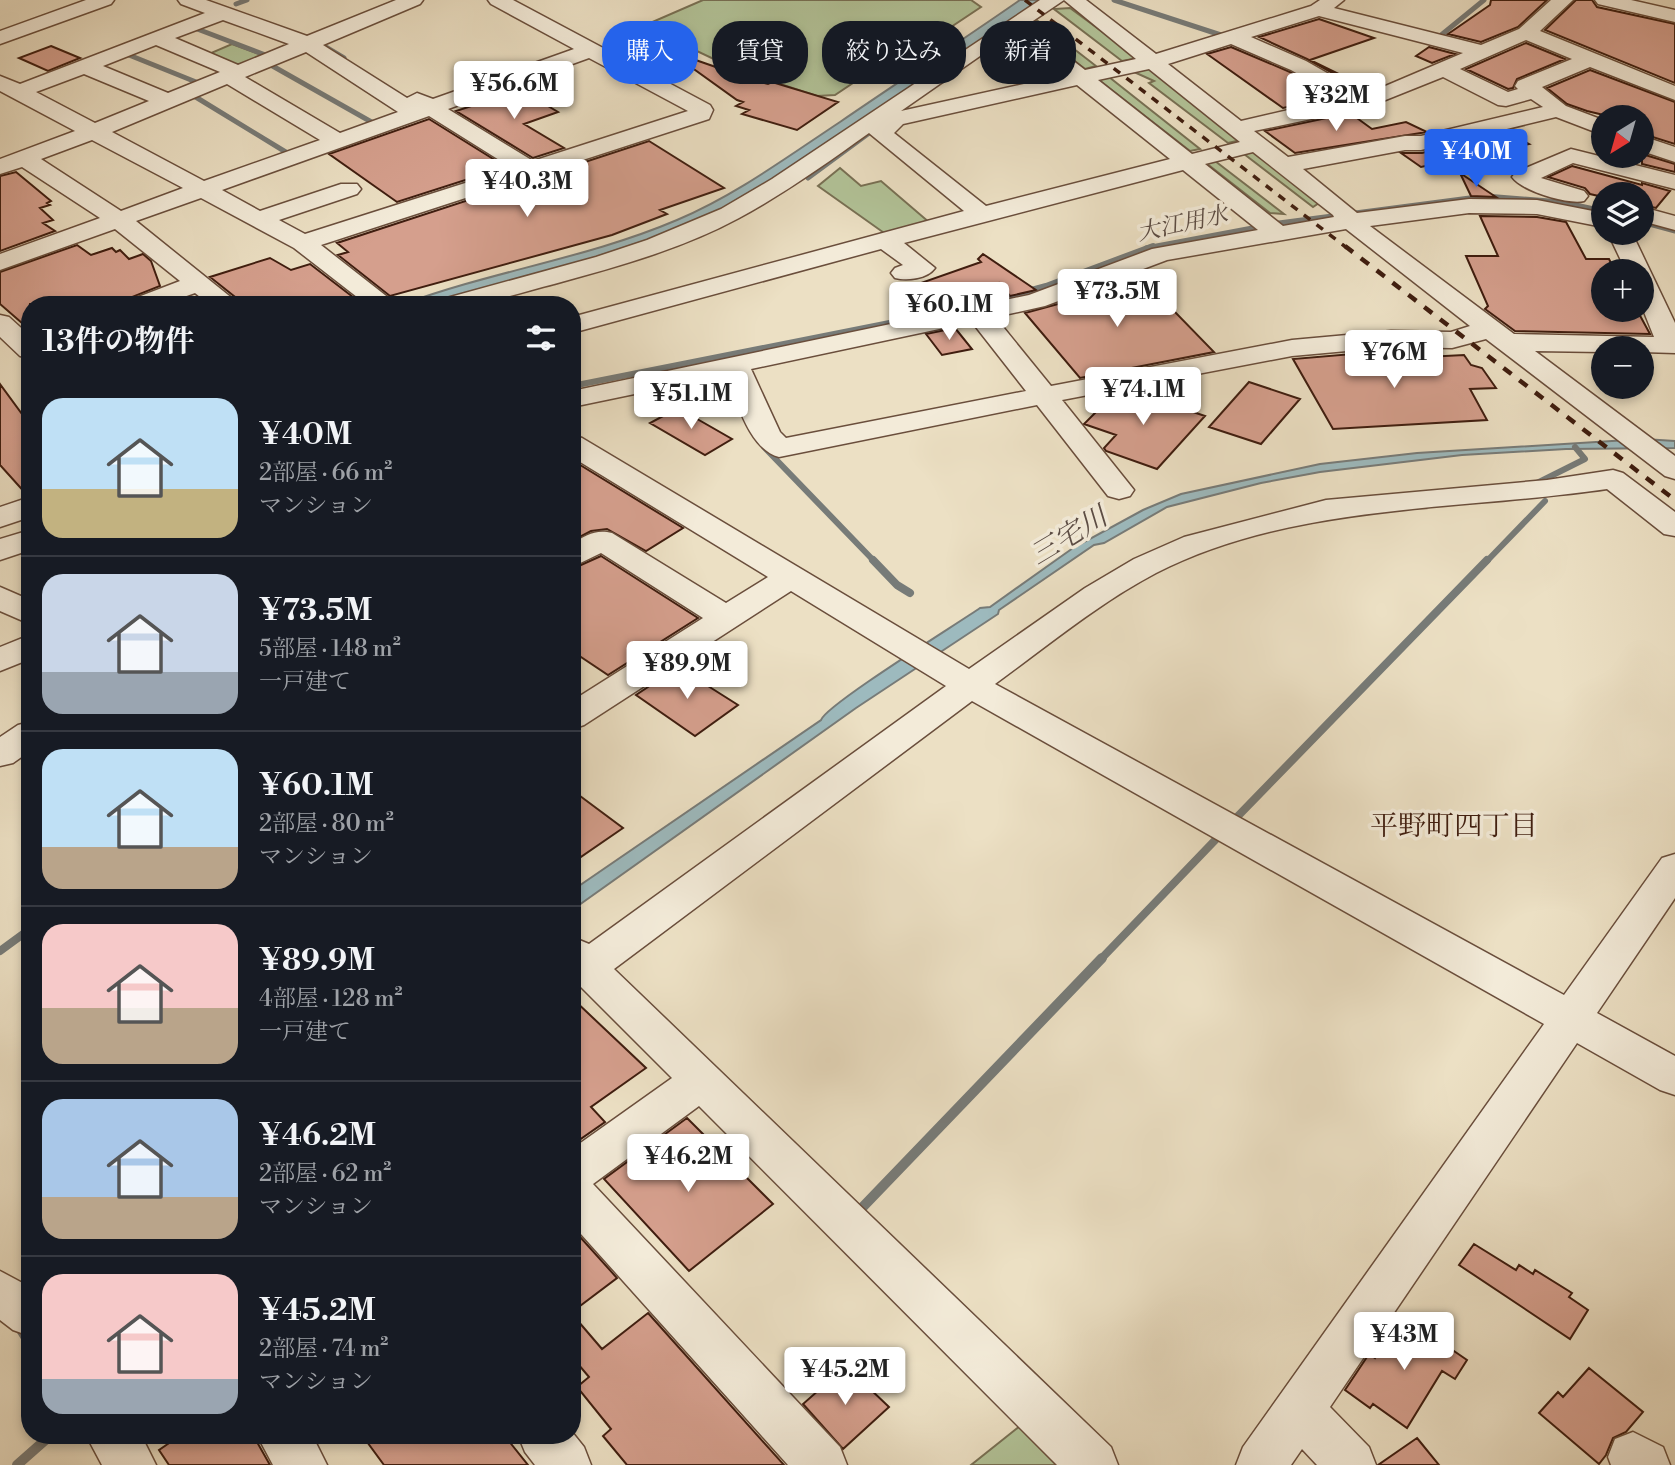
<!DOCTYPE html>
<html lang="ja">
<meta charset="utf-8">
<style>
body{margin:0;font-family:"Libre Bodoni","Noto Serif JP",serif;background:#20242c;color:#f1f3f6;height:100vh;display:flex;flex-direction:column;font-size:26px;white-space:nowrap}
*{box-sizing:border-box;margin:0}
p{font-size:23px;color:#9ea1a6}
.icon{flex:none;width:38px;height:38px;fill:none;stroke:currentColor;stroke-width:2;stroke-linecap:round;stroke-linejoin:round}
.map{position:relative;flex:1;overflow:hidden}
.details{position:absolute;left:21px;top:296px;width:560px;height:1148px;display:flex;flex-direction:column;background:#171b24;border-radius:28px;box-shadow:0 4px 10px #0003}
.details>*{flex:none}
.guide{position:absolute;left:602px;top:21px;width:665px;height:63px;display:flex;gap:14px}
.needle{width:46px;rotate:217deg}
.fabs{position:absolute;left:1591px;top:105px;display:grid;gap:14px}
.fabs a{display:grid;place-items:center;width:63px;height:63px;border-radius:50%;background:#171b24;box-shadow:0 4px 10px #0003;font-size:35px}
.price{position:absolute;translate:-50% -60px;padding:0 16px;border-radius:7px;background:#fff;color:#222;font-size:23px;line-height:46px;filter:drop-shadow(0 2px 4px #0008)}
.price::after{content:'';position:absolute;left:50%;top:42px;width:21px;height:16px;margin-left:-10px;background:inherit;clip-path:polygon(0 0,100% 0,50% 100%)}
.price.selected{background:#2563eb;color:#fff}
ul{padding:0;list-style:none}
li{display:flex;align-items:center;gap:21px;height:175px;padding:0 21px}
li+li{border-top:2px solid #363941}
li span{display:grid;place-items:center;flex:none;width:196px;height:140px;border-radius:21px;color:#555}
li>.icon{margin-inline-start:auto}
span .icon{width:84px;height:84px;fill:#fffc;stroke-width:1}
li b{font-size:30px}
h2{display:flex;justify-content:space-between;align-items:center;height:84px;padding:0 21px;font-size:30px}
.chip{padding:0 24px;border-radius:28px;background:#171b24;box-shadow:0 4px 10px #0003;font-size:24px;line-height:63px}
.chip.selected{background:#2563eb;color:#fff}
.map>svg:first-child{display:block}
</style>
<div class="map">
<svg width="1675" height="1465" viewBox="0 0 1675 1465">
<rect width="100%" height="100%" fill="#ece0c4"/>
<filter id="stains"><feTurbulence type="fractalNoise" baseFrequency=".00286" numOctaves="4"/><feColorMatrix values="0 0 0 0 .2 0 0 0 0 .09 0 0 0 0 .02 0 0 0 .5 -.17"/></filter>
<radialGradient id="worn" r=".72"><stop offset=".6" stop-color="#630" stop-opacity="0"/><stop offset="1" stop-color="#630" stop-opacity=".3"/></radialGradient>
<path fill="#b2c398" stroke="#787054" stroke-width="2" d="M 703,0 L 971,0 L 981,7 L 876,77 L 865,75 L 835,95 L 817,96 L 737,70 L 667,37 L 650,23 Z
M 1070,8 L 1138,58 L 1122,61 L 1054,9 Z
M 1034,18 L 1096,66 L 1085,69 L 1026,23 Z
M 232,44 L 267,57 L 241,68 L 204,56 Z
M 1150,68 L 1241,140 L 1228,143 L 1149,83 L 1154,81 L 1134,72 Z
M 1109,77 L 1200,149 L 1190,151 L 1099,80 Z
M 1256,151 L 1322,201 L 1313,207 L 1244,154 Z
M 1215,161 L 1284,214 L 1270,213 L 1206,163 Z
M 840,168 L 861,186 L 881,181 L 930,223 L 887,235 L 818,186 Z
M 1025,1422 L 1069,1465 L 971,1465 Z"/>
<path fill="#9dbabe" stroke="#777b78" stroke-width="2" d="M 1020,0 L 1040,0 L 762,192 L 657,242 L 442,304 L 404,304 C 493,271 588,258 677,220 C 736,195 787,157 840,122 C 900,81 961,41 1020,0 Z
M 1644,439 L 1675,441 L 1675,448 L 1566,449 L 1462,455 L 1320,472 L 1261,483 L 1167,507 L 1104,543 L 1094,545 L 999,610 L 998,614 L 856,708 L 572,910 L 573,890 L 821,720 C 826,705 957,624 980,608 L 990,607 L 1073,548 L 1143,510 L 1181,494 L 1320,464 L 1417,453 Z"/>
<g fill="none" stroke-linecap="round" stroke-linejoin="round">
<path stroke="#777b78" stroke-width="5" d="M 1114,0 L 1224,36
M 236,4 L 247,0
M 192,27 L 268,56
M 1440,36 L 1484,0
M 319,43 L 344,58
M 124,53 L 201,84
M 269,64 L 375,124
M 194,96 L 289,154
M 808,178 L 876,128
M 1642,222 L 1675,231
M 1146,248 L 1279,223 L 1485,196 L 1562,202 L 1603,211"/>
<path stroke="#777b78" stroke-width="6" d="M 572,386 L 965,308 L 1046,286 L 1153,246
M 764,447 L 875,562
M 1535,484 L 1585,459 L 1575,447
M 1486,562 L 1545,501"/>
<path stroke="#777b78" stroke-width="8" d="M 873,560 L 897,585 L 910,593
M 1237,817 L 1487,560
M 0,951 L 30,929
M 1100,960 L 1221,834"/>
<path stroke="#777b78" stroke-width="10" d="M 857,1213 L 1102,958
M 20,1328 L 30,1344
M 17,1465 L 51,1435"/>
</g>
<path fill="#d59f8d" stroke="#3f1d0f" stroke-width="2" d="M 1491,0 L 1547,0 L 1518,27 L 1481,42 L 1448,34 L 1490,5 Z
M 1576,0 L 1592,0 L 1597,7 L 1675,24 L 1675,83 L 1545,30 Z
M 1319,19 L 1374,38 L 1310,60 L 1353,81 L 1349,82 L 1307,59 L 1259,37 Z
M 1526,43 L 1565,59 L 1517,79 L 1513,88 L 1508,89 L 1466,69 Z
M 51,46 L 80,58 L 48,71 L 19,58 Z
M 1231,47 L 1290,72 L 1322,91 L 1318,92 L 1328,98 L 1283,108 L 1207,54 Z
M 1429,47 L 1455,54 L 1432,63 L 1416,56 Z
M 687,57 L 756,81 L 768,84 L 772,82 L 838,102 L 797,130 L 742,114 L 749,110 L 736,106 L 743,102 L 737,100 L 684,62 Z
M 1590,70 L 1675,102 L 1675,144 L 1643,134 L 1650,130 L 1642,127 L 1642,117 L 1612,117 L 1587,111 L 1567,104 L 1547,88 Z
M 516,87 L 558,112 L 524,124 L 564,148 L 533,158 L 456,111 L 493,99 L 490,97 Z
M 1350,113 L 1372,129 L 1406,122 L 1427,132 L 1295,153 L 1265,131 Z
M 429,119 L 506,167 L 397,202 L 329,154 Z
M 1506,132 L 1529,144 L 1421,167 L 1401,153 L 1422,153 Z
M 649,141 L 724,188 L 660,210 L 667,214 L 612,235 L 390,296 L 338,255 L 348,252 L 337,243 Z
M 1642,154 L 1675,164 L 1675,172 L 1642,164 Z
M 1572,166 L 1642,185 L 1642,183 L 1670,191 L 1656,208 L 1642,205 L 1642,194 L 1603,194 L 1603,197 L 1590,194 L 1585,188 L 1548,177 Z
M 16,172 L 51,201 L 47,203 L 50,205 L 40,208 L 53,220 L 43,223 L 55,231 L 0,251 L 0,176 Z
M 1460,173 L 1496,197 L 1471,196 Z
M 1480,216 L 1537,217 L 1566,222 L 1586,259 L 1609,259 L 1615,271 L 1603,271 L 1603,310 L 1637,310 L 1650,334 L 1515,331 L 1485,309 L 1488,306 L 1466,256 L 1498,256 Z
M 77,245 L 91,255 L 112,248 L 116,252 L 120,250 L 129,259 L 143,254 L 151,261 L 160,286 L 132,297 L 127,304 L 30,304 L 30,330 L 0,304 L 0,272 Z
M 983,254 L 1036,290 L 1010,296 L 999,283 L 938,301 L 918,284 L 981,262 L 978,259 Z
M 270,258 L 291,270 L 310,264 L 362,304 L 239,304 L 235,297 L 210,277 Z
M 1138,274 L 1214,352 L 1080,378 L 1025,313 L 1058,304 Z
M 955,328 L 972,349 L 942,355 L 926,334 Z
M 1364,353 L 1368,360 L 1464,355 L 1471,365 L 1482,368 L 1496,388 L 1470,389 L 1487,420 L 1333,429 L 1293,359 Z
M 1249,382 L 1300,399 L 1261,444 L 1209,427 Z
M 0,384 L 22,414 L 30,411 L 30,495 L 27,495 L 0,465 Z
M 1128,390 L 1205,416 L 1157,469 L 1106,451 L 1104,448 L 1116,435 L 1084,424 L 1115,393 Z
M 678,408 L 732,439 L 705,455 L 650,423 Z
M 572,460 L 683,528 L 646,551 L 607,529 L 591,531 L 572,541 Z
M 601,556 L 698,618 L 608,675 L 572,651 L 572,569 Z
M 678,667 L 738,705 L 695,736 L 636,695 Z
M 572,790 L 623,828 L 572,863 Z
M 572,998 L 646,1068 L 591,1107 L 605,1122 L 572,1145 Z
M 687,1118 L 773,1204 L 689,1271 L 604,1179 Z
M 572,1228 L 617,1278 L 572,1312 Z
M 1474,1244 L 1516,1270 L 1519,1265 L 1533,1274 L 1535,1270 L 1572,1293 L 1569,1297 L 1588,1310 L 1570,1339 L 1459,1265 Z
M 648,1313 L 784,1465 L 627,1465 L 603,1436 L 611,1429 L 577,1387 L 589,1377 L 572,1357 L 572,1314 L 602,1349 Z
M 1403,1316 L 1467,1360 L 1455,1379 L 1442,1371 L 1407,1428 L 1373,1404 L 1370,1408 L 1345,1390 L 1369,1354 L 1375,1358 Z
M 846,1366 L 889,1407 L 843,1449 L 803,1404 Z
M 1589,1368 L 1643,1412 L 1626,1432 L 1613,1438 L 1606,1455 L 1599,1464 L 1539,1413 L 1558,1392 L 1563,1397 Z
M 181,1435 L 253,1435 L 270,1465 L 169,1465 L 159,1450 Z
M 362,1435 L 504,1435 L 528,1465 L 384,1465 Z
M 1417,1438 L 1439,1465 L 1378,1465 Z"/>
<g fill="none" stroke-linecap="round" stroke-linejoin="round">
<g stroke="#6a4e3c" stroke-width="3">
<path id="minor" d="M 86,0 L 114,0 L 111,4 L 0,44 L 0,31 Z
M 178,0 L 206,0 L 307,36 L 396,0 L 423,0 L 420,4 L 323,45 L 407,98 L 417,93 L 433,99 L 574,49 L 491,4 L 488,0 L 513,0 L 710,105 L 713,110 L 709,119 L 321,245 L 390,299 L 394,304 L 366,304 L 294,248 L 201,198 L 136,221 L 233,299 L 237,304 L 209,304 L 195,293 L 164,304 L 129,304 L 133,299 L 180,281 L 115,229 L 0,270 L 0,254 L 100,218 L 22,167 L 0,174 L 0,159 L 75,131 L 0,91 L 0,76 L 20,84 L 205,13 L 181,4 ZM 223,20 L 289,44 L 238,65 L 175,38 ZM 156,45 L 220,72 L 168,93 L 103,66 ZM 306,52 L 398,112 L 340,133 L 245,77 ZM 589,58 L 688,111 L 533,161 L 448,109 ZM 84,74 L 149,101 L 95,123 L 36,92 ZM 227,84 L 320,140 L 204,181 L 112,132 ZM 429,116 L 512,168 L 305,234 L 279,220 L 357,194 L 361,189 L 357,184 L 341,184 L 260,211 L 222,190 ZM 92,140 L 183,188 L 121,211 L 41,159 Z
M 1040,0 L 1064,0 L 1027,25 L 1085,70 L 1136,59 L 1064,0 L 1086,0 L 1156,54 L 1311,6 L 1320,0 L 1344,0 L 1334,8 L 1481,45 L 1519,29 L 1551,0 L 1573,0 L 1540,31 L 1675,86 L 1675,100 L 1590,67 L 1542,87 L 1566,106 L 1603,120 L 1603,135 L 1556,117 L 1421,150 L 1405,150 L 1303,169 L 1357,213 L 1469,199 L 1537,200 L 1603,213 L 1603,227 L 1537,214 L 1469,213 L 1370,226 L 1514,334 L 1654,337 L 1642,307 L 1642,271 L 1626,271 L 1608,233 L 1632,233 L 1675,323 L 1675,353 L 1642,352 L 1642,348 L 1603,348 L 1603,352 L 1535,351 L 1675,456 L 1675,479 L 1665,476 L 1486,339 L 1452,348 L 1391,347 L 1292,356 L 1062,400 L 1134,490 L 1130,496 L 1119,499 L 1108,496 L 1037,405 L 779,457 C 749,449 737,401 726,375 L 572,407 L 572,391 L 1029,295 L 1152,249 L 1258,230 L 1183,170 L 904,243 L 935,268 C 927,279 907,281 895,278 L 891,273 L 895,268 L 903,265 L 881,249 L 572,333 L 572,317 L 964,211 L 869,133 C 827,163 785,193 739,218 C 682,249 616,267 554,284 C 515,294 479,308 439,304 L 443,299 L 596,257 L 647,240 L 721,209 L 772,179 ZM 1319,16 L 1463,53 L 1376,90 L 1362,93 L 1306,61 L 1251,37 ZM 1013,33 L 1065,75 L 901,111 ZM 1526,40 L 1572,59 L 1518,81 L 1515,86 L 1518,89 L 1508,92 L 1460,69 ZM 1231,44 L 1291,70 L 1340,98 L 1241,121 L 1168,64 ZM 1149,69 L 1240,142 L 1192,154 L 1098,80 ZM 1443,77 L 1498,105 L 1506,106 L 1531,99 L 1543,107 L 1421,136 L 1405,136 L 1288,157 L 1254,131 L 1368,107 ZM 1077,85 L 1170,159 L 986,206 L 894,133 L 903,124 ZM 1253,152 L 1333,215 L 1334,217 L 1283,226 L 1205,164 ZM 1346,229 L 1470,326 L 1451,332 L 1391,331 L 1292,340 L 1051,386 L 995,317 L 1045,306 L 1167,260 ZM 972,322 L 1026,391 L 786,438 L 780,432 L 751,369 Z
M 1595,0 L 1631,0 L 1675,10 L 1675,22 L 1598,4 Z
M 1642,136 L 1675,147 L 1675,162 L 1642,151 Z
M 1571,149 L 1675,175 L 1675,189 L 1573,163 L 1541,178 L 1584,191 L 1588,196 L 1584,201 C 1568,205 1522,191 1512,177 L 1516,172 Z
M 1642,207 L 1675,216 L 1675,230 L 1642,221 Z
M 0,315 L 9,317 L 30,336 L 30,358 L 20,356 L 0,337 Z
M 572,435 L 582,438 L 969,669 L 1085,588 L 1134,559 L 1184,537 L 1326,500 L 1547,480 L 1613,470 L 1623,473 L 1675,512 L 1675,536 L 1664,534 L 1607,489 C 1459,511 1292,503 1156,573 C 1099,603 1047,646 995,684 L 1564,995 L 1662,858 L 1675,854 L 1675,898 L 1597,1013 L 1675,1056 L 1675,1095 L 1660,1090 L 1577,1043 L 1330,1407 L 1369,1447 L 1376,1465 L 1317,1465 L 1302,1449 L 1291,1465 L 1236,1465 L 1243,1447 L 1544,1024 L 972,701 L 614,969 L 1111,1447 L 1118,1465 L 1057,1465 L 699,1106 L 593,1184 L 840,1447 L 847,1465 L 788,1465 L 572,1224 L 572,1149 L 672,1078 L 572,978 L 572,937 L 589,944 L 946,686 L 791,591 L 584,725 L 572,729 L 572,701 L 703,618 L 601,553 L 572,567 L 572,544 C 586,535 596,529 612,533 L 726,603 L 768,577 L 572,457 Z
M 30,497 L 30,517 L 0,527 L 0,507 Z
M 30,530 L 30,550 L 0,560 L 0,539 Z
M 0,587 L 30,600 L 30,624 L 0,611 Z
M 30,635 L 30,659 L 0,671 L 0,647 Z
M 30,722 L 30,751 L 13,763 L 0,766 L 0,737 L 18,725 Z
M 0,1271 L 30,1287 L 30,1336 L 13,1330 L 0,1320 Z
M 572,1432 L 584,1447 L 591,1465 L 535,1465 L 525,1452 L 518,1435 L 572,1435 Z
M 1633,1432 L 1663,1447 L 1670,1465 L 1611,1465 L 1608,1457 L 1615,1439 Z
M 86,1435 L 141,1435 L 156,1465 L 102,1465 Z
M 257,1435 L 312,1435 L 327,1465 L 273,1465 Z"/>
</g>
<use href="#minor" fill="#f3ebd9" fill-rule="evenodd"/>
<path stroke="#3f1d0f" stroke-width="3.5" stroke-dasharray="8 8" stroke-linecap="butt" d="M 1025,0 L 1347,248"/>
<path stroke="#3f1d0f" stroke-width="4.5" stroke-dasharray="10 10" stroke-linecap="butt" d="M 1345,246 L 1675,500"/>
</g>
<g text-anchor="middle" stroke-width="7" stroke-linejoin="round" paint-order="stroke">
<g font-size="23" font-style="italic" fill="#5b4c44" stroke="#f3ebd9">
<text transform="translate(1182 223) rotate(-12)" y="8">大江用水</text>
</g>
<g font-size="28" font-style="italic" fill="#5b4c44" stroke="#f3ebd9">
<text transform="translate(1068 535) rotate(-31)" y="10">三宅川</text>
</g>
<g font-size="28" fill="#3f1d0f" stroke="#f3ebd9">
<text x="1454" y="835">平野町四丁目</text>
</g>
</g>
<rect width="100%" height="100%" filter="url(#stains)"/>
<rect width="100%" height="100%" fill="url(#worn)"/>
</svg>
<div class="fabs">
<a><svg class="needle" viewBox="-14 -14 28 28"><path d="M0-13l5 13h-10z" fill="#e53935"/><path d="M0 13l5-13h-10z" fill="#9ea1a6"/></svg></a>
<a><svg class="icon" aria-label="layers" viewBox="0 0 24 24"><path d="M12 4l9 5-9 5-9-5zM3 14l9 5 9-5"/></svg></a>
<a>+</a>
<a>−</a>
</div>
<b class="price" style="left:514px;top:121px">¥56.6M</b>
<b class="price" style="left:1336px;top:133px">¥32M</b>
<b class="price selected" style="left:1476px;top:189px">¥40M</b>
<b class="price" style="left:527px;top:219px">¥40.3M</b>
<b class="price" style="left:1117px;top:329px">¥73.5M</b>
<b class="price" style="left:949px;top:342px">¥60.1M</b>
<b class="price" style="left:1394px;top:390px">¥76M</b>
<b class="price" style="left:1143px;top:427px">¥74.1M</b>
<b class="price" style="left:691px;top:431px">¥51.1M</b>
<b class="price" style="left:687px;top:701px">¥89.9M</b>
<b class="price" style="left:688px;top:1194px">¥46.2M</b>
<b class="price" style="left:1404px;top:1372px">¥43M</b>
<b class="price" style="left:845px;top:1407px">¥45.2M</b>
<div class="guide">
<a class="chip selected">購入</a>
<a class="chip">賃貸</a>
<a class="chip">絞り込み</a>
<a class="chip">新着</a>
</div>
<section class="details">
<h2>13件の物件<svg class="icon" aria-label="filters" viewBox="0 0 24 24"><path d="M4 7h16M4 17h16"/><circle cx="9" cy="7" r="2"/><circle cx="15" cy="17" r="2"/></svg></h2>
<ul>
<li><span style="background:linear-gradient(#bfe0f5 65%,#c2b280 0)"><svg class="icon" aria-label="home" viewBox="0 0 24 24"><path d="M3 11l9-7 9 7M6 9v11h12V9"/></svg></span><div><b>¥40M</b><p>2部屋 · 66 m²</p><p>マンション</p></div></li>
<li><span style="background:linear-gradient(#c9d6e8 70%,#9aa5b1 0)"><svg class="icon" aria-label="home" viewBox="0 0 24 24"><path d="M3 11l9-7 9 7M6 9v11h12V9"/></svg></span><div><b>¥73.5M</b><p>5部屋 · 148 m²</p><p>一戸建て</p></div></li>
<li><span style="background:linear-gradient(#bfe0f5 70%,#b9a48a 0)"><svg class="icon" aria-label="home" viewBox="0 0 24 24"><path d="M3 11l9-7 9 7M6 9v11h12V9"/></svg></span><div><b>¥60.1M</b><p>2部屋 · 80 m²</p><p>マンション</p></div></li>
<li><span style="background:linear-gradient(#f6c9c9 60%,#b9a48a 0)"><svg class="icon" aria-label="home" viewBox="0 0 24 24"><path d="M3 11l9-7 9 7M6 9v11h12V9"/></svg></span><div><b>¥89.9M</b><p>4部屋 · 128 m²</p><p>一戸建て</p></div></li>
<li><span style="background:linear-gradient(#a9c7e8 70%,#b9a48a 0)"><svg class="icon" aria-label="home" viewBox="0 0 24 24"><path d="M3 11l9-7 9 7M6 9v11h12V9"/></svg></span><div><b>¥46.2M</b><p>2部屋 · 62 m²</p><p>マンション</p></div></li>
<li><span style="background:linear-gradient(#f6c9c9 75%,#9aa5b1 0)"><svg class="icon" aria-label="home" viewBox="0 0 24 24"><path d="M3 11l9-7 9 7M6 9v11h12V9"/></svg></span><div><b>¥45.2M</b><p>2部屋 · 74 m²</p><p>マンション</p></div></li>
</ul>
</section>
</div>
